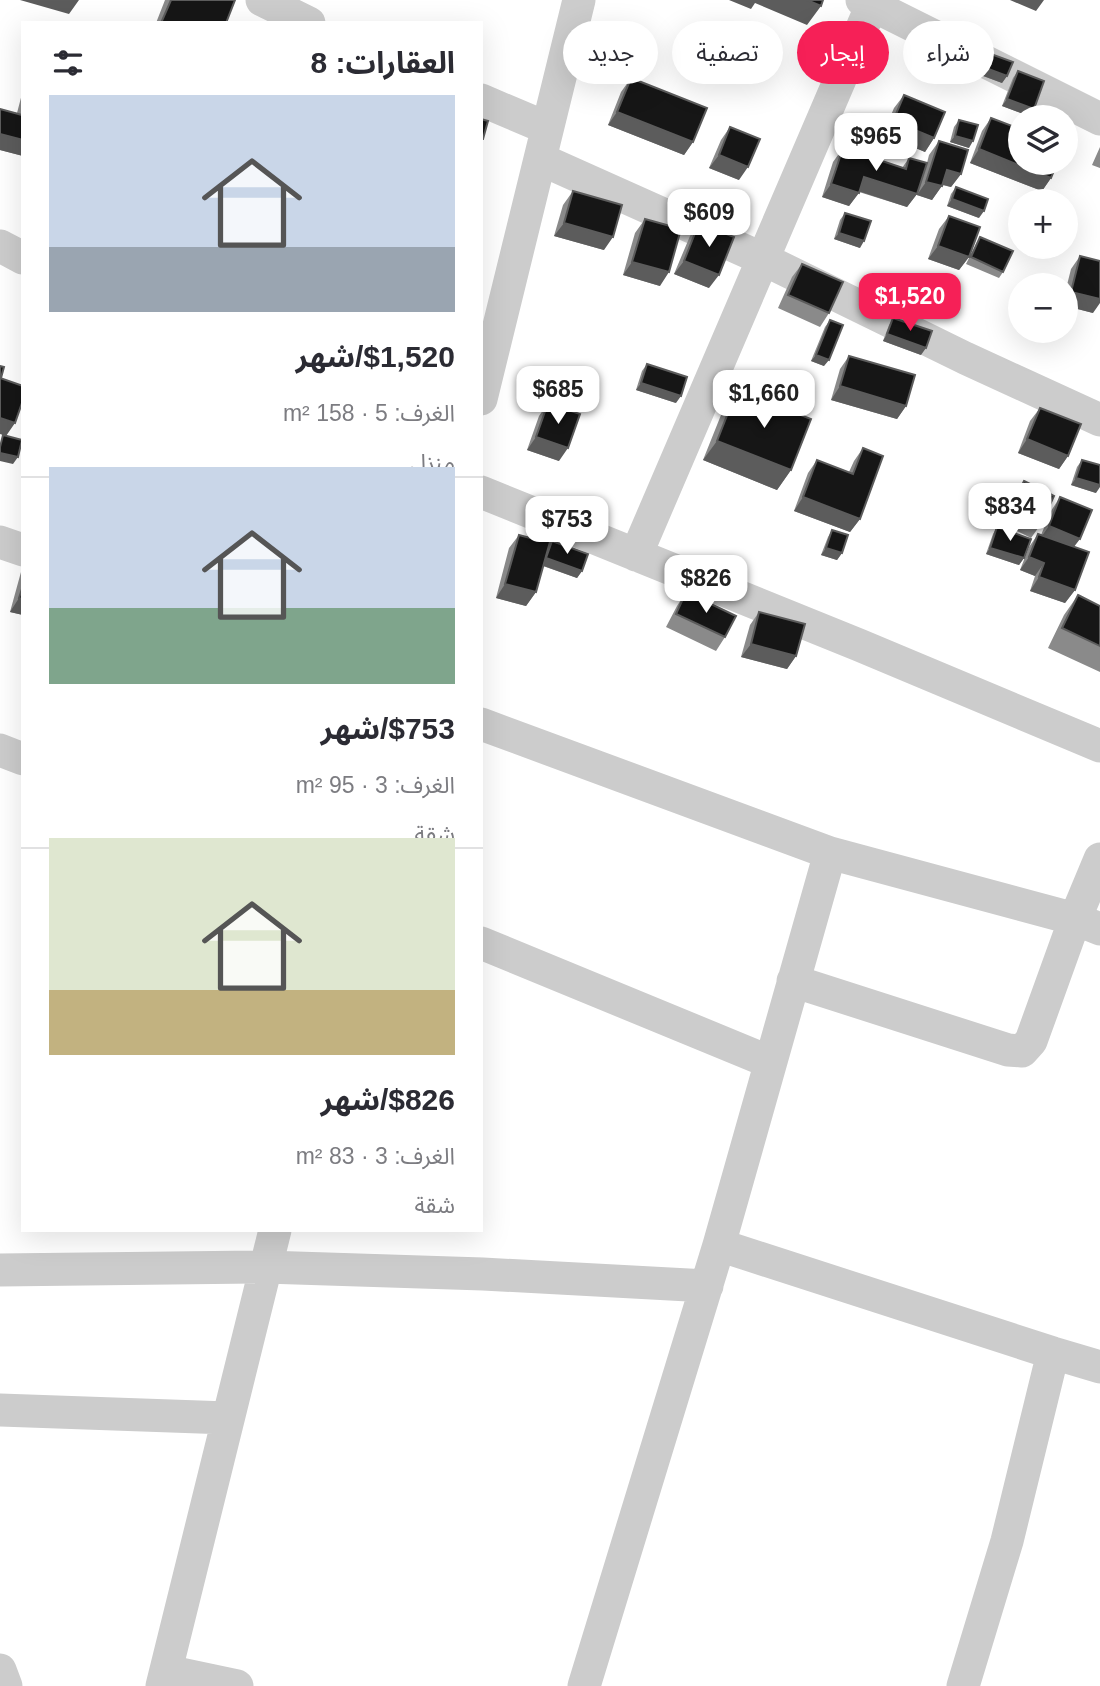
<!DOCTYPE html>
<html lang="ar">
<meta charset="utf-8">
<style>
body{margin:0;font-family:Helvetica,"Noto Sans Arabic",sans-serif;background:#f7f7f7;color:#2b2b33;direction:rtl;height:100vh;display:flex;flex-direction:column;font-size:26px;white-space:nowrap}
*{box-sizing:border-box;margin:0}
p{font-size:23px;color:#7c7c81}
.icon{flex:none;width:38px;height:38px;fill:none;stroke:currentColor;stroke-width:2;stroke-linecap:round;stroke-linejoin:round}
.map{position:relative;flex:1;overflow:hidden;direction:ltr}
.panel{position:absolute;left:21px;top:21px;width:462px;height:1211px;display:flex;flex-direction:column;background:#fff;border-radius:0px;box-shadow:0 7px 28px #0002;direction:rtl}
.panel>*{flex:none}
.top-card{position:absolute;left:504px;top:21px;width:490px;height:63px;direction:rtl;display:flex;gap:14px}
.fabs{position:absolute;left:1008px;top:105px;display:grid;gap:14px}
.fabs a{display:grid;place-items:center;width:70px;height:70px;border-radius:50%;background:#fff;box-shadow:0 7px 28px #0002;font-size:35px}
.price{position:absolute;translate:-50% -60px;padding:0 16px;border-radius:14px;background:#fff;color:#222;font-size:23px;line-height:46px;filter:drop-shadow(0 2px 4px #0008)}
.price::after{content:'';position:absolute;left:50%;top:42px;width:21px;height:16px;margin-left:-10px;background:inherit;clip-path:polygon(0 0,100% 0,50% 100%)}
.price.selected{background:#f62057;color:#fff}
ul{padding:0;list-style:none}
li{display:grid;align-content:center;gap:14px;height:371px;padding:0 28px}
li+li{border-top:2px solid #e1e1e2}
li span{display:grid;place-items:center;height:217px;border-radius:0px;color:#555}
li>.icon{margin-inline-start:auto}
span .icon{width:126px;height:126px;fill:#fffc;stroke-width:1}
li b{font-size:30px}
h2{display:flex;justify-content:space-between;align-items:center;height:84px;padding:0 28px;font-size:30px}
.pill{padding:0 24px;border-radius:32px;background:#fff;box-shadow:0 7px 28px #0002;font-size:24px;line-height:63px}
.pill.selected{background:#f62057;color:#fff}
.map>svg:first-child{display:block}
</style>
<div class="map">
<svg width="1100" height="1686" viewBox="0 0 1100 1686">
<rect width="100%" height="100%" fill="#fff"/>
<g fill="none" stroke-linecap="round" stroke-linejoin="round">
<path stroke="#ccc" stroke-width="33" d="M 262,0 L 309,23
M 862,0 L 1100,119
M 481,100 L 547,128
M 540,159 L 763,259 L 965,358 L 1100,420
M 0,246 L 23,258
M 481,399 L 579,0
M 481,492 L 859,645 L 1100,746
M 0,542 L 23,550
M 636,555 L 874,0
M 481,724 L 830,853 L 1075,919 L 1100,929
M 0,750 L 23,759
M 481,943 L 770,1062
M 793,981 L 1008,1050 L 1022,1051 L 1031,1041 L 1075,919 L 1100,859
M 719,1245 L 1053,1353 L 1100,1367
M 0,1270 L 265,1267 L 483,1274 L 707,1286
M 0,1410 L 228,1418
M 0,1670 L 6,1686
M 166,1671 L 237,1686
M 162,1686 L 275,1230
M 584,1686 L 719,1245 L 830,853
M 963,1686 L 1007,1541 L 1053,1353"/>
</g>
<path fill="#8a8a8a" d="M 165,0 L 235,0 L 226,23 L 156,23 Z
M 988,53 L 1007,76 L 1002,83 L 978,74 L 984,60 Z
M 1018,71 L 1029,116 L 1002,106 L 1013,78 Z
M 631,78 L 693,142 L 684,155 L 608,125 L 621,92 Z
M 23,90 L 23,156 L 0,150 L 0,109 L 17,113 Z
M 904,95 L 934,138 L 925,152 L 883,134 L 894,108 Z
M 991,118 L 1051,178 L 1042,191 L 970,163 L 982,131 Z
M 959,120 L 969,148 L 950,142 L 954,127 Z
M 730,127 L 739,180 L 709,168 L 721,140 Z
M 939,141 L 961,174 L 951,187 L 942,185 L 932,200 L 917,195 L 922,179 L 917,194 L 907,207 L 859,192 L 849,206 L 822,197 L 833,162 L 843,148 L 902,168 L 909,158 L 927,163 L 929,155 Z
M 1100,147 L 1100,168 L 1092,165 Z
M 956,187 L 979,218 L 947,206 L 951,194 Z
M 573,191 L 604,250 L 554,236 L 563,205 Z
M 845,213 L 860,248 L 834,239 L 840,220 Z
M 949,216 L 969,257 L 959,270 L 928,259 L 939,229 Z
M 645,219 L 660,286 L 623,275 L 635,233 Z
M 699,223 L 709,288 L 674,274 L 690,236 Z
M 980,237 L 1003,272 L 999,278 L 966,264 L 976,244 Z
M 1080,256 L 1093,313 L 1066,306 L 1066,289 L 1071,269 Z
M 802,264 L 829,313 L 820,327 L 778,308 L 792,277 Z
M 893,318 L 921,355 L 883,341 L 889,325 Z
M 830,320 L 824,366 L 811,361 L 825,327 Z
M 849,356 L 906,406 L 897,419 L 831,400 L 840,369 Z
M 647,364 L 676,403 L 636,390 L 642,371 Z
M 737,390 L 791,470 L 777,490 L 703,460 L 723,410 Z
M 548,403 L 559,461 L 527,450 L 539,416 Z
M 1040,408 L 1068,456 L 1059,469 L 1018,453 L 1030,421 Z
M 863,448 L 860,519 L 850,532 L 794,511 L 808,473 L 817,460 L 849,472 L 854,461 Z
M 1082,460 L 1096,493 L 1071,485 L 1077,467 Z
M 1024,481 L 1041,524 L 1031,538 L 1001,523 L 1015,495 Z
M 1060,497 L 1074,547 L 1075,590 L 1065,603 L 1030,591 L 1035,576 L 1020,570 L 1029,547 L 1038,534 L 1041,535 L 1051,511 Z
M 538,526 L 548,547 L 552,541 L 582,571 L 577,578 L 543,566 L 536,592 L 526,606 L 496,598 L 509,548 L 519,535 L 530,537 Z
M 997,527 L 1024,558 L 1019,565 L 986,554 L 993,534 Z
M 832,530 L 842,553 L 837,560 L 821,555 L 828,537 Z
M 23,570 L 23,615 L 10,612 L 21,572 Z
M 686,592 L 725,637 L 716,651 L 666,627 L 677,606 Z
M 1078,595 L 1100,606 L 1100,672 L 1048,648 L 1064,615 Z
M 759,612 L 796,656 L 787,669 L 741,657 L 750,625 Z"/>
<path fill="#5c5c5c" d="M 20,0 L 79,0 L 69,14 Z
M 729,0 L 807,0 L 821,6 L 807,25 L 755,3 L 751,9 Z
M 1010,0 L 1044,0 L 1036,11 Z
M 983,67 L 1007,76 L 1002,83 L 978,74 Z
M 1007,99 L 1034,109 L 1029,116 L 1002,106 Z
M 617,112 L 693,142 L 684,155 L 608,125 Z
M 893,121 L 934,138 L 925,152 L 883,134 Z
M 0,134 L 23,140 L 23,156 L 0,150 Z
M 955,136 L 973,141 L 969,148 L 950,142 Z
M 979,149 L 1051,178 L 1042,191 L 970,163 Z
M 719,155 L 748,167 L 739,180 L 709,168 Z
M 947,170 L 961,174 L 951,187 L 937,183 Z
M 864,177 L 917,194 L 907,207 L 855,190 Z
M 926,182 L 942,186 L 932,200 L 917,195 Z
M 831,184 L 859,193 L 849,206 L 822,197 Z
M 952,199 L 984,211 L 979,218 L 947,206 Z
M 564,223 L 613,237 L 604,250 L 554,236 Z
M 839,233 L 864,241 L 860,248 L 834,239 Z
M 938,246 L 969,257 L 959,270 L 928,259 Z
M 684,261 L 719,275 L 709,288 L 674,274 Z
M 632,262 L 669,272 L 660,286 L 623,275 Z
M 1071,292 L 1100,299 L 1100,303 L 1093,313 L 1066,306 L 1066,299 Z
M 887,334 L 926,348 L 921,355 L 883,341 Z
M 816,355 L 829,360 L 824,366 L 811,361 Z
M 641,383 L 681,396 L 676,403 L 636,390 Z
M 840,386 L 906,406 L 897,419 L 831,400 Z
M 0,418 L 15,423 L 6,436 L 0,434 Z
M 536,437 L 568,448 L 559,461 L 527,450 Z
M 1027,439 L 1068,456 L 1059,469 L 1018,453 Z
M 717,441 L 791,470 L 777,490 L 703,460 Z
M 0,453 L 18,457 L 13,464 L 0,461 Z
M 1076,478 L 1100,485 L 1100,487 L 1096,493 L 1071,485 Z
M 803,497 L 860,519 L 850,532 L 794,511 Z
M 1049,526 L 1080,539 L 1070,552 L 1039,540 Z
M 826,548 L 842,553 L 837,560 L 821,555 Z
M 990,548 L 1024,558 L 1019,565 L 986,554 Z
M 1029,557 L 1044,563 L 1035,576 L 1020,570 Z
M 546,558 L 582,571 L 577,578 L 541,565 Z
M 1039,577 L 1075,590 L 1065,603 L 1030,591 Z
M 505,584 L 536,592 L 526,606 L 496,598 Z
M 19,598 L 23,599 L 23,615 L 10,612 Z
M 751,644 L 796,656 L 787,669 L 741,657 Z"/>
<path fill="#161616" stroke="#5c5c5c" stroke-width="2" d="M 171,0 L 235,0 L 226,23 L 161,23 Z
M 807,0 L 823,0 L 821,6 Z
M 988,53 L 1013,62 L 1007,76 L 983,67 Z
M 1018,71 L 1044,81 L 1034,109 L 1007,99 Z
M 631,78 L 707,108 L 693,142 L 617,112 Z
M 904,95 L 945,112 L 934,138 L 893,121 Z
M 0,109 L 22,115 L 23,113 L 23,140 L 0,134 Z
M 991,118 L 1020,129 L 1020,163 L 1057,163 L 1051,178 L 979,149 Z
M 481,119 L 488,121 L 483,139 L 481,139 Z
M 959,120 L 978,125 L 973,141 L 955,136 Z
M 730,127 L 760,139 L 748,167 L 719,155 Z
M 939,141 L 968,150 L 961,174 L 947,170 L 942,186 L 926,182 Z
M 843,148 L 906,169 L 909,158 L 927,163 L 917,194 L 864,177 L 859,193 L 831,184 Z
M 956,187 L 988,199 L 984,211 L 952,199 Z
M 573,191 L 622,205 L 613,237 L 564,223 Z
M 845,213 L 871,221 L 864,241 L 839,233 Z
M 949,216 L 980,227 L 969,257 L 938,246 Z
M 645,219 L 681,229 L 669,272 L 632,262 Z
M 699,223 L 734,237 L 719,275 L 684,261 Z
M 980,237 L 1013,251 L 1003,272 L 971,257 Z
M 1080,256 L 1100,261 L 1100,299 L 1071,292 Z
M 802,264 L 843,282 L 829,313 L 788,295 Z
M 893,318 L 932,331 L 926,348 L 887,334 Z
M 830,320 L 843,325 L 829,360 L 816,355 Z
M 849,356 L 915,375 L 906,406 L 840,386 Z
M 647,364 L 687,377 L 681,396 L 641,383 Z
M 0,366 L 4,367 L 1,378 L 0,378 Z
M 0,378 L 23,386 L 23,400 L 15,423 L 0,418 Z
M 737,390 L 811,419 L 791,470 L 717,441 Z
M 548,403 L 580,414 L 568,448 L 536,437 Z
M 1040,408 L 1081,424 L 1068,456 L 1027,439 Z
M 3,435 L 22,440 L 18,457 L 0,453 L 0,447 Z
M 863,448 L 883,456 L 860,519 L 803,497 L 817,460 L 853,474 Z
M 1082,460 L 1100,465 L 1100,485 L 1076,478 Z
M 1024,481 L 1054,496 L 1041,524 L 1010,509 Z
M 1060,497 L 1092,510 L 1080,539 L 1049,526 Z
M 538,526 L 553,531 L 536,592 L 505,584 L 519,535 L 534,539 Z
M 997,527 L 1031,539 L 1024,558 L 990,548 Z
M 832,530 L 848,535 L 842,553 L 826,548 Z
M 1038,534 L 1089,552 L 1075,590 L 1039,577 L 1044,563 L 1029,557 Z
M 552,541 L 588,554 L 582,571 L 546,558 Z
M 23,586 L 23,599 L 19,598 Z
M 686,592 L 736,616 L 725,637 L 676,614 Z
M 1078,595 L 1100,606 L 1100,646 L 1062,628 Z
M 759,612 L 805,624 L 796,656 L 751,644 Z"/>
</svg>
<div class="fabs">
<a><svg class="icon" aria-label="layers" viewBox="0 0 24 24"><path d="M12 4l9 5-9 5-9-5zM3 14l9 5 9-5"/></svg></a>
<a>+</a>
<a>−</a>
</div>
<b class="price" style="left:876px;top:173px">$965</b>
<b class="price" style="left:709px;top:249px">$609</b>
<b class="price selected" style="left:910px;top:333px">$1,520</b>
<b class="price" style="left:558px;top:426px">$685</b>
<b class="price" style="left:764px;top:430px">$1,660</b>
<b class="price" style="left:1010px;top:543px">$834</b>
<b class="price" style="left:567px;top:556px">$753</b>
<b class="price" style="left:706px;top:615px">$826</b>
<div class="top-card">
<a class="pill">شراء</a>
<a class="pill selected">إيجار</a>
<a class="pill">تصفية</a>
<a class="pill">جديد</a>
</div>
<section class="panel">
<h2>العقارات: 8<svg class="icon" aria-label="filters" viewBox="0 0 24 24"><path d="M4 7h16M4 17h16"/><circle cx="9" cy="7" r="2"/><circle cx="15" cy="17" r="2"/></svg></h2>
<ul>
<li><span style="background:linear-gradient(#c9d6e8 70%,#9aa5b1 0)"><svg class="icon" aria-label="home" viewBox="0 0 24 24"><path d="M3 11l9-7 9 7M6 9v11h12V9"/></svg></span><div><b>$1,520/شهر</b><p>الغرف: 5 · 158 m²</p><p>منزل</p></div></li>
<li><span style="background:linear-gradient(#c9d6e8 65%,#7fa58c 0)"><svg class="icon" aria-label="home" viewBox="0 0 24 24"><path d="M3 11l9-7 9 7M6 9v11h12V9"/></svg></span><div><b>$753/شهر</b><p>الغرف: 3 · 95 m²</p><p>شقة</p></div></li>
<li><span style="background:linear-gradient(#dfe7d0 70%,#c2b280 0)"><svg class="icon" aria-label="home" viewBox="0 0 24 24"><path d="M3 11l9-7 9 7M6 9v11h12V9"/></svg></span><div><b>$826/شهر</b><p>الغرف: 3 · 83 m²</p><p>شقة</p></div></li>
</ul>
</section>
</div>
